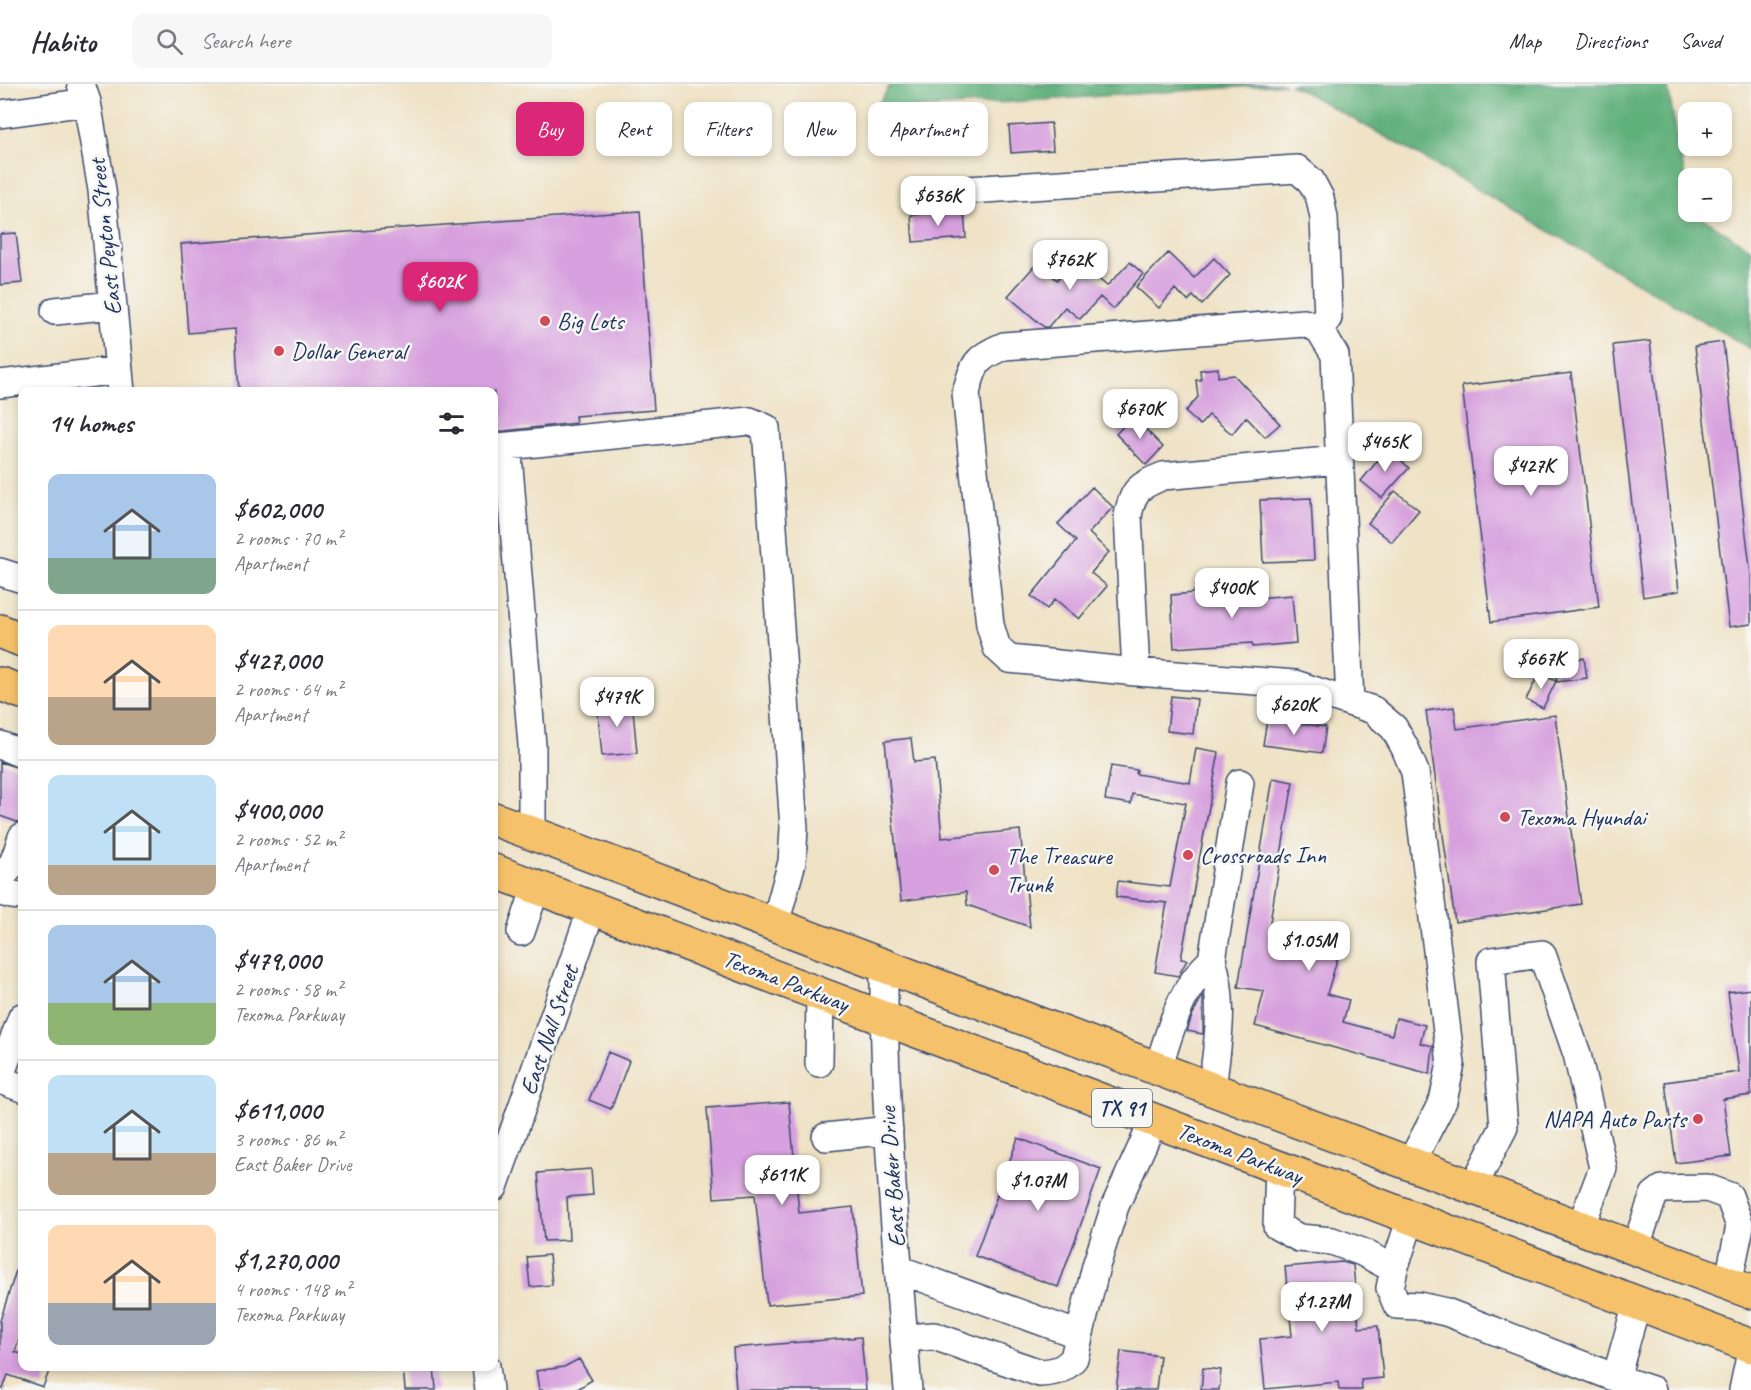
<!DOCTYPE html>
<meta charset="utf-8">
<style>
body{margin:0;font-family:Caveat,sans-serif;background:#f7f7f7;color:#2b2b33;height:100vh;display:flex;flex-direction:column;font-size:22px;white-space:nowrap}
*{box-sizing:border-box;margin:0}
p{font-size:20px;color:#7c7c81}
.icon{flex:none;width:33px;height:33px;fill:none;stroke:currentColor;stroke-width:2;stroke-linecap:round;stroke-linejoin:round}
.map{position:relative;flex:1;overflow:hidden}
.panel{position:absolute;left:18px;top:303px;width:480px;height:984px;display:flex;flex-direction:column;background:#fff;border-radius:12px;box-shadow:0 3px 9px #0003}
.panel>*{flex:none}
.top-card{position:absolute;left:516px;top:18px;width:570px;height:54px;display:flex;gap:12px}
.tools{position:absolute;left:1678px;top:18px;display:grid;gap:12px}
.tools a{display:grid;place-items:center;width:54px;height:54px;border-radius:12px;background:#fff;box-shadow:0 3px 9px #0003;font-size:30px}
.price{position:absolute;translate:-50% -51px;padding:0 14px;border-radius:12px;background:#fff;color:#222;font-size:20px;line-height:39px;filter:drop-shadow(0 2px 3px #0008)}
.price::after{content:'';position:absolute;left:50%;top:36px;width:18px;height:14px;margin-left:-9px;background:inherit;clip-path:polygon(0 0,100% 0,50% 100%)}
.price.active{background:#db2777;color:#fff}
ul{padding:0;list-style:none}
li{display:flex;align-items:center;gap:18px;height:150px;padding:0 30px}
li+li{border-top:2px solid #e1e1e2}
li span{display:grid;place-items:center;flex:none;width:168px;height:120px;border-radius:12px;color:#555}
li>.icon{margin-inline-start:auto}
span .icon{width:72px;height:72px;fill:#fffc;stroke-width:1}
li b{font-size:26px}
h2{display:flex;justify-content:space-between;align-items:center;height:72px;padding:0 30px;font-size:26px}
.tag{padding:0 21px;border-radius:12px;background:#fff;box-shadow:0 3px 9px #0003;font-size:21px;line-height:54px}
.tag.active{background:#db2777;color:#fff}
header{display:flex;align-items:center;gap:36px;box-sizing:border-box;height:84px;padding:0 30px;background:#fff;border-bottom:2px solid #e1e1e2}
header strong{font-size:28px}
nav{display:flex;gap:33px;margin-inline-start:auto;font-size:21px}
.search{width:420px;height:54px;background:#f7f7f7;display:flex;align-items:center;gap:15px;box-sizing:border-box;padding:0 21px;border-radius:12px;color:#7c7c81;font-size:22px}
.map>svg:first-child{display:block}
</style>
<header>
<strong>Habito</strong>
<div class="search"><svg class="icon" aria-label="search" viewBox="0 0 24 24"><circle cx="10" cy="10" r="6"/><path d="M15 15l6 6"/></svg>Search here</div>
<nav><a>Map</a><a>Directions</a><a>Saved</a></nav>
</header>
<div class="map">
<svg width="1751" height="1306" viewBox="0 0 1751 1306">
<rect width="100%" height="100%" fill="#f6f6f2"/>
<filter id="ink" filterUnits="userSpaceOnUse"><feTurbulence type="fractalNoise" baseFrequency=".0167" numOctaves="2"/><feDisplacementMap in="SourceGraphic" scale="12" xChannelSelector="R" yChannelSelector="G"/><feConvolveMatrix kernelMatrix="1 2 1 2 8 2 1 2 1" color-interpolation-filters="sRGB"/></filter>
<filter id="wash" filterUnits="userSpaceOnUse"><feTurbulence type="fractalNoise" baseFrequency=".008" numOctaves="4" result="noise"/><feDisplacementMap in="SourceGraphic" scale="24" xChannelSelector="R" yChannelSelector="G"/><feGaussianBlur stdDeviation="1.35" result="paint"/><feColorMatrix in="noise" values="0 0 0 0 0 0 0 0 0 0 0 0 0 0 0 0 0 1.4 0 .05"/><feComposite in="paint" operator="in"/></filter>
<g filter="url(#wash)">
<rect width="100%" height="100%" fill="#efe2c5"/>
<path fill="#60b07a" stroke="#3e706c" stroke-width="1.5" d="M 891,0 L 1286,0 L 874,27 Z
M 1290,0 L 1667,0 L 1689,113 L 1689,128 L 1693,128 L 1751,165 L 1751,265 L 1422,73 Z"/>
<g id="blocks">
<path fill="#d7a0de" d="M 1051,39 L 1053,66 L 1011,69 L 1009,42 Z
M 640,127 L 654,326 L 575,332 L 576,339 L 494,348 L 494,308 L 239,308 L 235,245 L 188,249 L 181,160 Z
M 964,127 L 966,154 L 913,158 L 911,131 Z
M 16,149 L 22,199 L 0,201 L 0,150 Z
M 1168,169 L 1194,194 L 1214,174 L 1230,191 L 1202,221 L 1193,212 L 1188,217 L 1175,205 L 1159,224 L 1136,203 Z
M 1075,175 L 1107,202 L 1130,178 L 1143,190 L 1113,225 L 1100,213 L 1080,235 L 1065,223 L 1048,243 L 1044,243 L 1008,212 L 1037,179 L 1057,196 Z
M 1650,257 L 1679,507 L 1643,513 L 1613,261 Z
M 1723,258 L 1751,492 L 1751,540 L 1729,543 L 1695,262 Z
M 1218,284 L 1218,293 L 1234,291 L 1280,340 L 1265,353 L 1246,333 L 1232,350 L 1209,331 L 1200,341 L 1185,328 L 1198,313 L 1196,296 L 1201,296 L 1200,286 Z
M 1571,289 L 1599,523 L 1491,538 L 1462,302 Z
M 1133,332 L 1163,363 L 1146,381 L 1116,350 Z
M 1388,364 L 1409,384 L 1382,414 L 1361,397 Z
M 1092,403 L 1113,423 L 1089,449 L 1109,468 L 1091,489 L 1107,502 L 1079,535 L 1055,515 L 1047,525 L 1031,512 L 1076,457 L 1058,440 Z
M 1395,407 L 1419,426 L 1392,458 L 1368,439 Z
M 1311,414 L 1314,476 L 1263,478 L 1260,416 Z
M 1256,506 L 1257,514 L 1292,511 L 1296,559 L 1253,563 L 1252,559 L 1174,564 L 1171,511 L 1194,509 L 1194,507 Z
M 1584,574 L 1587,594 L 1557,598 L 1554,578 Z
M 1539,589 L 1556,597 L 1543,624 L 1526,616 Z
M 1171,612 L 1197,615 L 1193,650 L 1167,647 Z
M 632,616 L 637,669 L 602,672 L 597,619 Z
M 1454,623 L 1457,645 L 1555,631 L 1581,820 L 1455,838 L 1426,627 Z
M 1267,635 L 1326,643 L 1322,669 L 1263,661 Z
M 911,654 L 914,678 L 935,676 L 942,754 L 1020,746 L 1030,843 L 967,821 L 966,808 L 901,817 L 885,657 Z
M 1196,664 L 1219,668 L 1181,875 L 1187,876 L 1178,892 L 1155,888 L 1167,819 L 1116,813 L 1118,797 L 1170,803 L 1186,719 L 1132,710 L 1131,720 L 1105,716 L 1111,682 L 1137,686 L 1136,690 L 1190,699 Z
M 0,678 L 22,685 L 22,738 L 17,738 L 0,732 Z
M 1273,694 L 1293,698 L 1268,850 L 1339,869 L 1327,910 L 1349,916 L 1343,938 L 1392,951 L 1396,934 L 1425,941 L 1420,959 L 1433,962 L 1430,990 L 1255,942 L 1264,907 L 1238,903 Z
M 1751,905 L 1751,1011 L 1723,1015 L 1731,1072 L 1676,1079 L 1665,998 L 1739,988 L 1728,908 Z
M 1203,911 L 1203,950 L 1187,947 L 1192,932 Z
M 608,968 L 629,977 L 611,1025 L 589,1016 Z
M 789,1018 L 799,1129 L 853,1123 L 862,1212 L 767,1221 L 755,1111 L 714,1114 L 707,1024 Z
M 1018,1054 L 1101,1085 L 1058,1203 L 975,1172 Z
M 591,1085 L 593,1111 L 567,1113 L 569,1156 L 544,1157 L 538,1089 Z
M 549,1171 L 552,1201 L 530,1203 L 527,1173 Z
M 19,1177 L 22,1178 L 22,1246 L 15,1268 L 22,1270 L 22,1282 L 51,1282 L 43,1303 L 8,1291 L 3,1305 L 0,1304 L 0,1237 Z
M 1342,1178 L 1353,1181 L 1359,1244 L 1378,1242 L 1383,1294 L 1361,1296 L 1362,1306 L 1339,1306 L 1338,1298 L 1265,1305 L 1260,1255 L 1292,1252 L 1285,1183 Z
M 861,1253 L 866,1306 L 736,1306 L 733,1264 Z
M 1121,1267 L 1160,1272 L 1156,1306 L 1116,1306 Z
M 579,1275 L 592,1296 L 576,1306 L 539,1306 L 536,1287 L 564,1283 Z
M 403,1282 L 434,1282 L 436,1306 L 405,1306 Z
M 1203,1284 L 1221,1286 L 1219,1306 L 1201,1306 Z"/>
</g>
</g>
<g filter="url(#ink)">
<use href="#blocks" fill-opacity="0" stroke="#3b4a6d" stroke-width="1.5"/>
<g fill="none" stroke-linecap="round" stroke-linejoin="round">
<g stroke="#3b4a6d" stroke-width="30">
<path id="minor" d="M 81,0 L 87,18 L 102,106 L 121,308
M 0,30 L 87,18
M 921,109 L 1297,85 L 1311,97 L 1320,114 L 1324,134 L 1328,234 L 1319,245
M 55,227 L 113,221
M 0,300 L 119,286
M 499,363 L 750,337 L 766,344 L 794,744 L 792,778 L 775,840
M 494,364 L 499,363 L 508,371 L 532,661 L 532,749
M 0,488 L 22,495
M 1136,588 L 1128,432 C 1133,405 1139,402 1163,392 L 1339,376
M 1350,618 L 1335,271 L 1319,245 L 1304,239 L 1004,262 C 975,274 974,280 966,309 L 990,541 L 997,564 L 1009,575 L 1136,588 L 1295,600 L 1373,626 L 1394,644 L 1405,664 L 1415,688 L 1451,980 L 1443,1017 L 1410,1080
M 0,661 L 22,670
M 0,792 C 14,786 17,767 22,753
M 0,808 L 12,811 L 22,812
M 521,848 L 536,803
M 1212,876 L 1240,699
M 884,881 C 883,1023 897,1165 908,1306
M 819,979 L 820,910
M 1158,984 C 1172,943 1179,906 1212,876 C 1226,918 1217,962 1212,1005
M 0,992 L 22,933
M 0,996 L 22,1004
M 826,1053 L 889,1046
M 1279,1083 L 1277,1142 L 1299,1154 L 1332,1157 L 1362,1168 L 1394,1185 L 1411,1134
M 494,1103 L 592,824
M 1473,1103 L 1504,1043 L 1491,877 L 1542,870 L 1577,970 L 1603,1084 L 1580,1144
M 1635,1164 L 1654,1111 L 1662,1105 L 1707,1104 L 1729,1112 L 1740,1142 L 1728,1200
M 898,1185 L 1079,1251
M 1394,1185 L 1390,1204 L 1397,1221 L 1419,1222 L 1446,1228 L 1616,1294 L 1637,1219
M 904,1254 L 934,1252 L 1040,1289 C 1056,1288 1064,1286 1074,1274 L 1096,1182 L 1115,1122 L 1154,1036
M 486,1282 L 489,1306
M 1616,1294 L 1652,1306
M 1743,1306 L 1751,1268"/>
</g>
<g stroke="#3b4a6d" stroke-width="36">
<path id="major" d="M 0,547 L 22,556
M 0,600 L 22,608
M 494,735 L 1751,1208
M 494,787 L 1751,1262"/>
</g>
<use href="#minor" stroke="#fff" stroke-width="27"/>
<use href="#major" stroke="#f5c16b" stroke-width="33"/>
</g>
</g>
<g fill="#d1495b" stroke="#f6f6f2" stroke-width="2">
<circle cx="545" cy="237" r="6"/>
<circle cx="279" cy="267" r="6"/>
<circle cx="1505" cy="733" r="6"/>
<circle cx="1188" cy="771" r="6"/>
<circle cx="994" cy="786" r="6"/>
<circle cx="1698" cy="1035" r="6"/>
</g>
<g text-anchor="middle" stroke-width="5" stroke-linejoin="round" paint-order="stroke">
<rect fill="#f6f6f2" stroke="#5d6b8a" stroke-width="1.5" x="1092" y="1005" width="60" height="38" rx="4.5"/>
<g font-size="22" font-weight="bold" fill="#1b2f5e">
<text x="1122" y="1032">TX 91</text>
</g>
<g font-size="24" fill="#1b2f5e" stroke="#f6f6f2">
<text transform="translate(105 153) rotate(-96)" y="8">East Peyton Street</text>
<text transform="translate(786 897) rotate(21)" y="8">Texoma Parkway</text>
<text transform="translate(549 946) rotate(-71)" y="8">East Nall Street</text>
<text transform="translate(1240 1069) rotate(21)" y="8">Texoma Parkway</text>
<text transform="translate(892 1093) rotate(-94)" y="8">East Baker Drive</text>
</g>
<g font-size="24" fill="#1b2f5e" stroke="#f6f6f2" text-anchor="start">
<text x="557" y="245">Big Lots</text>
<text x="291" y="275">Dollar General</text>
<text x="1517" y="741">Texoma Hyundai</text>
<text x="1200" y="779">Crossroads Inn</text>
<text x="1006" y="780">The Treasure<tspan x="1006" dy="28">Trunk</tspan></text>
<text x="1686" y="1043" text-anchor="end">NAPA Auto Parts</text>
</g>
</g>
</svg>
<div class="tools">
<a>+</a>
<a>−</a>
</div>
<b class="price" style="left:938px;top:143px">$636K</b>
<b class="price" style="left:1070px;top:207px">$762K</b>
<b class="price active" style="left:440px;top:229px">$602K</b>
<b class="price" style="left:1140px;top:356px">$670K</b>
<b class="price" style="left:1385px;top:389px">$465K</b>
<b class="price" style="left:1531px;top:413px">$427K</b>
<b class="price" style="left:1232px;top:535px">$400K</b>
<b class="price" style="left:1541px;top:606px">$667K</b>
<b class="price" style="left:617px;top:644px">$479K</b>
<b class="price" style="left:1294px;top:652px">$620K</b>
<b class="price" style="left:1309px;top:888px">$1.05M</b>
<b class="price" style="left:782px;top:1122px">$611K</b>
<b class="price" style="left:1038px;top:1128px">$1.07M</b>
<b class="price" style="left:1322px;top:1249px">$1.27M</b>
<div class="top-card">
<a class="tag active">Buy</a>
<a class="tag">Rent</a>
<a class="tag">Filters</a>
<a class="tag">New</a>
<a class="tag">Apartment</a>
</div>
<section class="panel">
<h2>14 homes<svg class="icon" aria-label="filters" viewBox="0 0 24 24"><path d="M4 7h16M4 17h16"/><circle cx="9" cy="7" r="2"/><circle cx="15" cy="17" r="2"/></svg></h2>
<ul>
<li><span style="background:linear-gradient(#a9c7e8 70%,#7fa58c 0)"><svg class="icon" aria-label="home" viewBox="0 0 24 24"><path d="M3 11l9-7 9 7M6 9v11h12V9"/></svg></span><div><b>$602,000</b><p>2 rooms · 70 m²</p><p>Apartment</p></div></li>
<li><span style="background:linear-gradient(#ffd9b3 60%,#b9a48a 0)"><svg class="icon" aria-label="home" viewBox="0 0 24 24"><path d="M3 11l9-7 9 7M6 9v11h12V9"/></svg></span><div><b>$427,000</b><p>2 rooms · 64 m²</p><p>Apartment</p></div></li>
<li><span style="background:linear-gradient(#bfe0f5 75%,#b9a48a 0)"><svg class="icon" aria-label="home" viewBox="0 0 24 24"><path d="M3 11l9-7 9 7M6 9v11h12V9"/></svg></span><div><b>$400,000</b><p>2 rooms · 52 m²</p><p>Apartment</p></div></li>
<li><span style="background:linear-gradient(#a9c7e8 65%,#8fb573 0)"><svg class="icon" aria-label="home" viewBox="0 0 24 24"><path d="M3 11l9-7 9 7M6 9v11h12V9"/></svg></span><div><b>$479,000</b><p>2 rooms · 58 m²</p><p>Texoma Parkway</p></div></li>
<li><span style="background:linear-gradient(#bfe0f5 65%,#b9a48a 0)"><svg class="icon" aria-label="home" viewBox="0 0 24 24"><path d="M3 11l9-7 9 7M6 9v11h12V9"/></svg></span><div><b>$611,000</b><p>3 rooms · 86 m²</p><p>East Baker Drive</p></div></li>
<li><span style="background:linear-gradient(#ffd9b3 65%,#9aa5b1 0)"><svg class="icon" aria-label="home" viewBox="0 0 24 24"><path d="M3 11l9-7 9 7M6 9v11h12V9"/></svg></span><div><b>$1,270,000</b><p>4 rooms · 148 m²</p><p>Texoma Parkway</p></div></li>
</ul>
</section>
</div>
